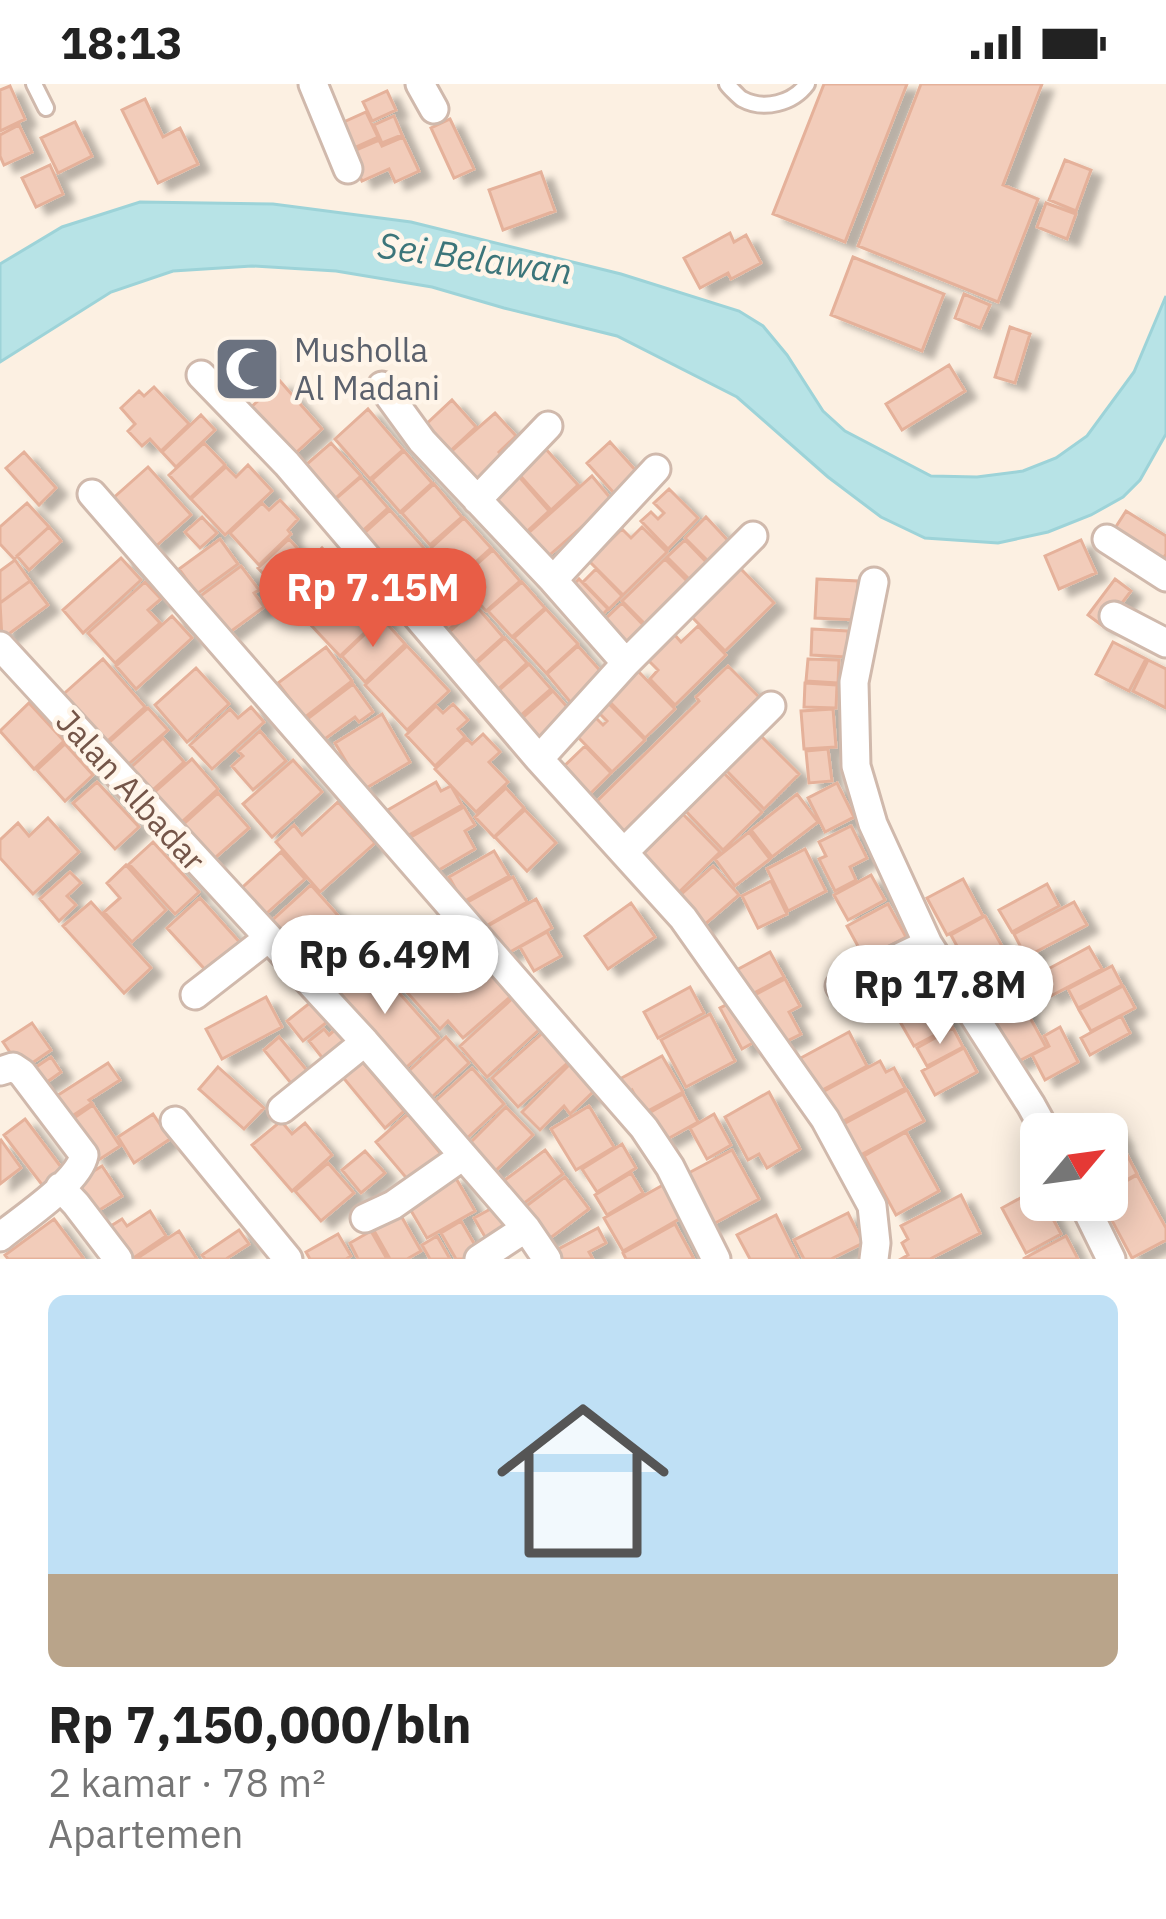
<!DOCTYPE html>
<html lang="id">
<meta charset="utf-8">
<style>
body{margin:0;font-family:"IBM Plex Sans",sans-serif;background:#f6f6f6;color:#222;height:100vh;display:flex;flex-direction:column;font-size:45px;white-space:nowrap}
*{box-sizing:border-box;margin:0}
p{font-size:39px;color:#767676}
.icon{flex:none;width:66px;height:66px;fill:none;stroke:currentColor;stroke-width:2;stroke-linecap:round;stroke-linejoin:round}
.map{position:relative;height:1175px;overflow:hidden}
.side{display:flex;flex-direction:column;background:#fff;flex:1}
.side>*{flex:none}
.needle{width:78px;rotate:61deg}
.controls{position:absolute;left:1020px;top:1029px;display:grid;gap:24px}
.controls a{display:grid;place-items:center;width:108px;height:108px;border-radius:18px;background:#fff;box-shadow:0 6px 30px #0003;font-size:60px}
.price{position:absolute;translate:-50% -102px;padding:0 27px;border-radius:42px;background:#fff;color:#222;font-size:39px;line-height:78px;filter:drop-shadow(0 3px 6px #0008)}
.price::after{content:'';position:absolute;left:50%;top:72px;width:36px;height:27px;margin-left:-18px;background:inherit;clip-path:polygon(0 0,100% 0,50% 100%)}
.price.current{background:#e85d46;color:#fff}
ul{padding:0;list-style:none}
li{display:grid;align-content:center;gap:24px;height:636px;padding:0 48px}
li span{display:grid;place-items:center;height:372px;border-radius:18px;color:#555}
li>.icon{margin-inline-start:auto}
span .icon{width:216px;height:216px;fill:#fffc;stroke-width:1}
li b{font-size:51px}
.status{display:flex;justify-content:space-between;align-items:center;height:84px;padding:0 60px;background:#fff;direction:ltr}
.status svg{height:33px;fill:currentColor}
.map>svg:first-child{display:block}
</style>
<div class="status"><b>18:13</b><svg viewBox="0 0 49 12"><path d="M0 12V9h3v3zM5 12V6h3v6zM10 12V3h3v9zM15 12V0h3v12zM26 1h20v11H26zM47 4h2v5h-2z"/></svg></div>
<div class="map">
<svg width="1166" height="1175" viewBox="0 0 1166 1175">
<defs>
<filter id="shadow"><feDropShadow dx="11" dy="7" stdDeviation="3" flood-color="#0004"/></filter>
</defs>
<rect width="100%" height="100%" fill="#fcf0e2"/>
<path fill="#b7e3e6" stroke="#9dd3d8" stroke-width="3" d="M 140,118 L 273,120 L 411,138 L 621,190 L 739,227 L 763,242 L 787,271 L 823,327 L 845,347 L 931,392 L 977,393 L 1023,387 L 1056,374 L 1087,352 L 1134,288 L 1166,212 L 1166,350 L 1140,396 L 1123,413 L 1091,431 L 1048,448 L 998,459 L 925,454 L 881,433 L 828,393 L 737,313 L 617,252 L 504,224 L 432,203 L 336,187 L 252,182 L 173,187 L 111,208 L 0,278 L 0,180 L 62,143 Z"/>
<path fill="#f2ccba" stroke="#e5b19a" stroke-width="3" filter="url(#shadow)" d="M 824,0 L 907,0 L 845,158 L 773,130 Z
M 921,0 L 1042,0 L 1003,101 L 1038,115 L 998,218 L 858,162 Z
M 10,2 L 25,35 L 0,47 L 0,6 Z
M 387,7 L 396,26 L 372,37 L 363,18 Z
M 145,15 L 163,53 L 180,44 L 198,80 L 158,99 L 122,26 Z
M 366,28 L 378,53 L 347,67 L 335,42 Z
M 394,32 L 402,51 L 382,59 L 374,41 Z
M 450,35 L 474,85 L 454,94 L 431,44 Z
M 75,38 L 92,72 L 58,89 L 41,54 Z
M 19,41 L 32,68 L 4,81 L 0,72 L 0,51 Z
M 403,53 L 419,87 L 395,98 L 389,85 L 362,97 L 349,69 L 379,56 L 382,62 Z
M 1065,76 L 1091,86 L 1076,127 L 1049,116 Z
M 50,81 L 63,110 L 36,123 L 22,94 Z
M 541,88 L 555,127 L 503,146 L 489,106 Z
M 1046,119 L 1076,130 L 1067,155 L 1037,143 Z
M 730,149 L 734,158 L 746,151 L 761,179 L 731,195 L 728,189 L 700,204 L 684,174 Z
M 853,173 L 944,210 L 922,267 L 831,231 Z
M 964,210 L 990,221 L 980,244 L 955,234 Z
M 1010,243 L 1030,250 L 1015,299 L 995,293 Z
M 263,264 L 268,301 L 231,306 L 227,268 Z
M 949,281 L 965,307 L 902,346 L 886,320 Z
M 280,297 L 322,345 L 288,376 L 249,325 Z
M 154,303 L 189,340 L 161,367 L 150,355 L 142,362 L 128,347 L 135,340 L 121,324 L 139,307 L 144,312 Z
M 452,316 L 476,343 L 446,371 L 422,344 Z
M 368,325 L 403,366 L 370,395 L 335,355 Z
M 495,329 L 516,352 L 499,368 L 508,378 L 477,405 L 447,371 Z
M 201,331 L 215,346 L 176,383 L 162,368 Z
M 610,358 L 637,388 L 614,409 L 587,379 Z
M 204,359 L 225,381 L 190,414 L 169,391 Z
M 331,359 L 361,392 L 328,421 L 299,387 Z
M 544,363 L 578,401 L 551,426 L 516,387 Z
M 404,367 L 432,399 L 400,428 L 372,396 Z
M 24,368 L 56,404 L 39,421 L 6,384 Z
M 248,381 L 272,407 L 225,451 L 191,415 L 226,383 L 236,393 Z
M 148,383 L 191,431 L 154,464 L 111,416 Z
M 515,388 L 549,427 L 520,454 L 485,414 Z
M 592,392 L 612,416 L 544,476 L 524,453 Z
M 361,393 L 388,424 L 360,449 L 332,418 Z
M 434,400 L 462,433 L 430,461 L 402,429 Z
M 669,405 L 698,434 L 668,465 L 641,437 L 651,428 L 658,435 L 664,429 L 654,419 Z
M 280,416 L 298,435 L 288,446 L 291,450 L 259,481 L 230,449 L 262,419 L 269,426 Z
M 27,419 L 49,443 L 14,475 L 0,460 L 0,443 Z
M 390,426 L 431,472 L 400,499 L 360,453 Z
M 1126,427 L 1166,452 L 1166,470 L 1156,485 L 1108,455 Z
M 202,433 L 217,449 L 200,464 L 185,448 Z
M 706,433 L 732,461 L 712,481 L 685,454 Z
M 464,434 L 491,464 L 458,494 L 431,464 Z
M 49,443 L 61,457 L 29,486 L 17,472 Z
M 642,443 L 667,468 L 623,511 L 589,477 L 622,445 L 631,454 Z
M 220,455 L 238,480 L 197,510 L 179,485 Z
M 289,455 L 309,477 L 322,464 L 350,495 L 307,536 L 258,484 Z
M 685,456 L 711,483 L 694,500 L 667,473 Z
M 1081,456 L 1096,489 L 1059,505 L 1045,472 Z
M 493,466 L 520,497 L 486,527 L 459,496 Z
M 121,474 L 141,496 L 83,549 L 63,526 Z
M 434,474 L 476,522 L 444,550 L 402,503 Z
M 665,475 L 693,503 L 650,545 L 622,517 Z
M 15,476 L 30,497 L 0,519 L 0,487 Z
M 241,482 L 259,506 L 254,509 L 264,523 L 226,551 L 199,513 Z
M 740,484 L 774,519 L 725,567 L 691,532 Z
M 596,485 L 622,512 L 609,525 L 583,498 Z
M 579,495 L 608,525 L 597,536 L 568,506 Z
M 817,495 L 858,497 L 856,536 L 815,534 Z
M 1115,495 L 1131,507 L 1104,543 L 1088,531 Z
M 30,497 L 48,521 L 2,555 L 0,519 Z
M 145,498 L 161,515 L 148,526 L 160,539 L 115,579 L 88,549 Z
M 522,498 L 545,524 L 512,553 L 488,527 Z
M 338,511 L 348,522 L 360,511 L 381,533 L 340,572 L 309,539 Z
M 622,519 L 649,547 L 628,568 L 600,540 Z
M 477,523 L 503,553 L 472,581 L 446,551 Z
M 546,525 L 578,560 L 546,589 L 514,554 Z
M 172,532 L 192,554 L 136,605 L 116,582 Z
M 382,534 L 405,560 L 365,598 L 342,572 Z
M 698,542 L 726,571 L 675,621 L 650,595 L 658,586 L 648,576 L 674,550 L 681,558 Z
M 812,545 L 848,547 L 847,573 L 811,571 Z
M 505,554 L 527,579 L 496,607 L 474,582 Z
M 1113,558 L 1146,575 L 1129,607 L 1096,590 Z
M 407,562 L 449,607 L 407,646 L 365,601 Z
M 578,562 L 604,591 L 572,620 L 547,590 Z
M 326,563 L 352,597 L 304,634 L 278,599 Z
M 103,575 L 145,623 L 101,663 L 58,615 Z
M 808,575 L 839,576 L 838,599 L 806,597 Z
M 1148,576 L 1166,585 L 1166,624 L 1133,607 Z
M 529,580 L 551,605 L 519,633 L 497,608 Z
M 728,582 L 762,616 L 622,753 L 592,722 L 699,617 L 696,613 Z
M 196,584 L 229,620 L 187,658 L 155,621 Z
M 636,585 L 675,625 L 645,654 L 607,615 Z
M 805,599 L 837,601 L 836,624 L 804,623 Z
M 353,600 L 373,628 L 359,638 L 355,633 L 322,657 L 306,636 Z
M 553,607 L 576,633 L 542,663 L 519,637 Z
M 605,616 L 645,656 L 612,688 L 576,651 L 595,633 L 603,641 L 607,637 L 595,625 Z
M 29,619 L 64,657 L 34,685 L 0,647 Z
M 453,620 L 468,636 L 458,645 L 465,653 L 435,682 L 406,651 L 436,622 L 443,629 Z
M 251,623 L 264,638 L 212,685 L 190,661 L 230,625 L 238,634 Z
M 148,624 L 168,646 L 123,685 L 104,663 Z
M 833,625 L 836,663 L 804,665 L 801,627 Z
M 382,630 L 410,678 L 363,706 L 335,659 Z
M 260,647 L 286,677 L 253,706 L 232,682 L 243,672 L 238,667 Z
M 758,649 L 799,690 L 764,725 L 723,683 Z
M 483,650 L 500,668 L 489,678 L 508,698 L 476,728 L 435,685 L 467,655 L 472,660 Z
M 163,654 L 184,678 L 147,711 L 126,688 Z
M 65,660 L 93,691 L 65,717 L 37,686 Z
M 585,662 L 611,689 L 584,716 L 557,689 Z
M 828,665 L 832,697 L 809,699 L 806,667 Z
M 192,675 L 218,705 L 175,744 L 148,714 Z
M 293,676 L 322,708 L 272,753 L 243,720 Z
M 719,684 L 762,728 L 723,766 L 681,722 Z
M 97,698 L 139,743 L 115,765 L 73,719 Z
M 436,698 L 441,707 L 451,702 L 462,721 L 402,755 L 386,727 Z
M 837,699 L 854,733 L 825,748 L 808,714 Z
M 506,704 L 524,724 L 494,753 L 475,733 Z
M 218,709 L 249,744 L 207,781 L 176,747 Z
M 797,710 L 818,738 L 772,773 L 751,746 Z
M 338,718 L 375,759 L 320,808 L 276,758 L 294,741 L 302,751 Z
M 464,723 L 475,741 L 465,747 L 475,765 L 432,790 L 411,753 Z
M 678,725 L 720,768 L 672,815 L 630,773 Z
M 525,726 L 556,759 L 527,787 L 495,753 Z
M 48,734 L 79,768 L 33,810 L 0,774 L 0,756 L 18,739 L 29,752 Z
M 851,742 L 867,774 L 850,783 L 856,796 L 835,807 L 819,775 L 826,772 L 819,758 Z
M 749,748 L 770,775 L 735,802 L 715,775 Z
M 153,758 L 199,808 L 175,830 L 129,780 Z
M 805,765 L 826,807 L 788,827 L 767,785 Z
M 494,767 L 509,792 L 463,818 L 449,793 Z
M 281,768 L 305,795 L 258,837 L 234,811 Z
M 126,781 L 166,826 L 132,858 L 104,828 L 120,814 L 107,799 Z
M 713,782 L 739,811 L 696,848 L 671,819 Z
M 70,788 L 81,799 L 67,812 L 76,821 L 59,837 L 40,815 Z
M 871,791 L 885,816 L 848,836 L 834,811 Z
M 513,793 L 527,818 L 481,845 L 466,819 Z
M 963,795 L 983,832 L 947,851 L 927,814 Z
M 771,797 L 787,830 L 758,844 L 742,812 Z
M 1047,800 L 1059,822 L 1012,848 L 999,826 Z
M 311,801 L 342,836 L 297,877 L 266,842 Z
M 200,814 L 243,862 L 211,892 L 167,844 Z
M 536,815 L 552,844 L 503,872 L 486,843 Z
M 91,818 L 151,884 L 124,909 L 63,842 Z
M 1074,818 L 1087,841 L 1026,873 L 1014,850 Z
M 631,819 L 655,853 L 608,885 L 585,852 Z
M 888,820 L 906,853 L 865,875 L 847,842 Z
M 985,832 L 1007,871 L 972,890 L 951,851 Z
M 345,838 L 372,870 L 327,910 L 307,888 L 335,862 L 328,854 Z
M 547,848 L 561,872 L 534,887 L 520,863 Z
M 441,850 L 453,864 L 461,856 L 511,912 L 463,954 L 448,937 L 440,945 L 404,905 L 413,898 L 402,885 Z
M 1089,863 L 1102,885 L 1049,913 L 1037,891 Z
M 770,868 L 784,893 L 743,915 L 729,890 Z
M 370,876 L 439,954 L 400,989 L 331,911 Z
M 1010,882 L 1027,914 L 993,932 L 976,901 Z
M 1112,882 L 1122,901 L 1078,924 L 1068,905 Z
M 785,895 L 800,922 L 789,928 L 801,950 L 777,962 L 751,913 Z
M 1123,902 L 1135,924 L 1091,947 L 1079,926 Z
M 690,903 L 704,929 L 658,954 L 644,928 Z
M 933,908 L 952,942 L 914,962 L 895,929 Z
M 266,913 L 282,943 L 222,975 L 206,945 Z
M 513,914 L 541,944 L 487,993 L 460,962 Z
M 736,916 L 758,956 L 742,965 L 720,924 Z
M 311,918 L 327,938 L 303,957 L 287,937 Z
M 1022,919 L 1046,963 L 1015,979 L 991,936 Z
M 710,930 L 735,977 L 686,1003 L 661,956 Z
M 1121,932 L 1130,949 L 1090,971 L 1081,954 Z
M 32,939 L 51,966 L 22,986 L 3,958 Z
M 1060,943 L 1078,978 L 1045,996 L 1032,971 L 1049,962 L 1044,952 Z
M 337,944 L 348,957 L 328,981 L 309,957 L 324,945 L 329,951 Z
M 953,944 L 963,963 L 927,982 L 917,964 Z
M 547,945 L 573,974 L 518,1023 L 492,994 Z
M 849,948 L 867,982 L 815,1010 L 797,976 Z
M 279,953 L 315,996 L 299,1009 L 264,966 Z
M 446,953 L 469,979 L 423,1021 L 400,995 Z
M 964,964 L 977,988 L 935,1011 L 922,987 Z
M 662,972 L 683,1008 L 644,1029 L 632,1006 L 624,1011 L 616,997 Z
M 51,973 L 61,988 L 40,1003 L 30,987 Z
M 360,975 L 404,1027 L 385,1044 L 341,991 Z
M 880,977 L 886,988 L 894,984 L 905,1004 L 834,1042 L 817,1011 Z
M 108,979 L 120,996 L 89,1016 L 92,1019 L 66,1036 L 52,1015 Z
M 570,980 L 595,1006 L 570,1030 L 564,1022 L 540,1046 L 522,1028 Z
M 218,983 L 264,1024 L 244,1045 L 199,1005 Z
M 472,984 L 504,1020 L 465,1056 L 432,1020 Z
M 907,1006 L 924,1037 L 855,1074 L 838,1043 Z
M 769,1008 L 800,1065 L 767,1084 L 759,1070 L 748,1076 L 725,1033 Z
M 683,1010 L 698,1038 L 664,1057 L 649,1029 Z
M 93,1021 L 120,1062 L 97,1077 L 71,1036 Z
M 589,1022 L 614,1063 L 576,1086 L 551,1045 Z
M 506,1023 L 533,1051 L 490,1092 L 464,1065 Z
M 153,1030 L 170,1055 L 134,1079 L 118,1053 Z
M 408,1030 L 446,1076 L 414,1103 L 376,1058 Z
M 714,1030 L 731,1061 L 707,1075 L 690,1044 Z
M 25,1035 L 64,1087 L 43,1102 L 4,1051 Z
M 1110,1036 L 1122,1057 L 1107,1065 L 1107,1050 L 1083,1050 Z
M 281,1037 L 292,1050 L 305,1039 L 332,1071 L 292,1107 L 252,1061 Z
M 906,1048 L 939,1107 L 896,1131 L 864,1072 Z
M 1,1056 L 21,1084 L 0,1100 L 0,1057 Z
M 622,1060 L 636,1084 L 597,1108 L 582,1085 Z
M 1122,1061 L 1137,1090 L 1107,1107 L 1107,1069 Z
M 545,1066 L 563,1090 L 515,1126 L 497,1102 Z
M 732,1066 L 759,1115 L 708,1143 L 681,1093 Z
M 365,1067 L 385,1089 L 361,1109 L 342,1086 Z
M 328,1079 L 354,1109 L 321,1137 L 295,1107 Z
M 102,1082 L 122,1112 L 93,1130 L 74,1099 Z
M 631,1089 L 643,1109 L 607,1131 L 595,1111 Z
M 454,1091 L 475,1127 L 427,1154 L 406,1118 Z
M 1137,1091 L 1166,1144 L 1166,1156 L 1132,1174 L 1101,1116 L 1107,1116 L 1107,1108 Z
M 565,1093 L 589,1125 L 545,1158 L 521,1126 Z
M 663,1101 L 681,1134 L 623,1167 L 604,1134 Z
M 1037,1105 L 1061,1150 L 1026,1169 L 1002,1124 Z
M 961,1111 L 980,1149 L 930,1175 L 901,1175 L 908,1171 L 902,1159 L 908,1155 L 901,1142 Z
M 496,1122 L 509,1145 L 488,1158 L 474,1134 Z
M 150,1127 L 166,1152 L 132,1175 L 126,1175 L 106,1145 L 122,1135 L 127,1142 Z
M 848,1129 L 863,1159 L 831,1175 L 804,1175 L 794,1156 Z
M 400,1130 L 421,1167 L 407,1175 L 390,1175 L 373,1145 Z
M 776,1131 L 798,1175 L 750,1175 L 737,1151 Z
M 54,1135 L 84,1175 L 8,1175 L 5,1171 Z
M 461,1137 L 479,1168 L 466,1175 L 456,1175 L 441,1149 Z
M 675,1140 L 694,1175 L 626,1175 L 623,1169 Z
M 598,1144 L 606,1159 L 589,1168 L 593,1175 L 554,1175 L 551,1169 Z
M 239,1146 L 249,1160 L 226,1175 L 205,1175 L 202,1171 Z
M 179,1147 L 197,1175 L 136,1175 Z
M 371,1147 L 387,1175 L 358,1175 L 350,1159 Z
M 338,1150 L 351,1172 L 346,1175 L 310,1175 L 306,1168 Z
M 437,1152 L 450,1175 L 430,1175 L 422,1161 Z
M 1066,1152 L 1078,1175 L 1023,1175 Z"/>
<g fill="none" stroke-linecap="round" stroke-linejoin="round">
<g stroke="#d0b9ac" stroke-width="20">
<path id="lane" d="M 34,0 L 46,24
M 727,0 C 728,2 740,14 742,15 C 764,27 793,19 807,0"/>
</g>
<g stroke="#d0b9ac" stroke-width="33">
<path id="street" d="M 313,0 L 348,85
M 420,0 L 434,25
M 201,291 L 287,380 L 539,675 L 683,834 L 825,1035 L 872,1122 L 876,1159 L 874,1175
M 382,302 L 422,357 L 553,496 L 626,579
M 92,410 L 644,1044 L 670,1083 L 716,1175
M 477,416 L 548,342
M 1107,455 L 1166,493
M 553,496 L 656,385
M 874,498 L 854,598 L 856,682 L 864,709 L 873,740 L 928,860 L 1031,1021 L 1047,1050
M 1114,532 L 1166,559
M 0,562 L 365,958 L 526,1144 L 547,1175
M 539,675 L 626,579 L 753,452
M 625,767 L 771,622
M 840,902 L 928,860
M 195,911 L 267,855
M 0,987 L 13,983 L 22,989 L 84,1071 C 79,1098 23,1134 0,1153
M 282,1025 L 365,958
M 175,1037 L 288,1175
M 60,1103 L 76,1120 L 118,1175
M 1082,1116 L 1111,1175
M 365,1134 L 393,1121 L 463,1072
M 479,1175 L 526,1144"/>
</g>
<use href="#lane" stroke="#fff" stroke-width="14"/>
<use href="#street" stroke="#fff" stroke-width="27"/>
</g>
<defs>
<g id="mosque-square" transform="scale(3.45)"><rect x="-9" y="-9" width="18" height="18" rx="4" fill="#6b7280" stroke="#fff5e9"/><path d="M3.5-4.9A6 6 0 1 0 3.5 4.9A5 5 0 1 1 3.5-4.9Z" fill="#fff"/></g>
</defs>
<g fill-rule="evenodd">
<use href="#mosque-square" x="247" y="285"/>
</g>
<g text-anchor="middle" stroke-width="9" stroke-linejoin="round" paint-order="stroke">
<g font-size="33" fill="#5b616d" stroke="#fff5e9" text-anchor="start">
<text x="294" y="278">Musholla<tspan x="294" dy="38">Al Madani</tspan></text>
</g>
<g font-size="33" fill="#745548" stroke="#fff5e9">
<text transform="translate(131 706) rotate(48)" y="12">Jalan Albadar</text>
</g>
<g font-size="36" font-style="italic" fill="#3c757a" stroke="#fff5e9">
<text transform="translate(475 174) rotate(8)" y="13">Sei Belawan</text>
</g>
</g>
</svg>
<div class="controls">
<a><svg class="needle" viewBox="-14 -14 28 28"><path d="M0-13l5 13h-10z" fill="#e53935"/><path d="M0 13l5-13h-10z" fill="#767676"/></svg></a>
</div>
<b class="price current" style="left:373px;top:566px">Rp 7.15M</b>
<b class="price" style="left:385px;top:933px">Rp 6.49M</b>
<b class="price" style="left:940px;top:963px">Rp 17.8M</b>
</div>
<section class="side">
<ul>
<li><span style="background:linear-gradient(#bfe0f5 75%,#b9a48a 0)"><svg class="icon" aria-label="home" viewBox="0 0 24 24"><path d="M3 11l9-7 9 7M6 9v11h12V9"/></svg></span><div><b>Rp 7,150,000/bln</b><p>2 kamar · 78 m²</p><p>Apartemen</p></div></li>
</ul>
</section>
